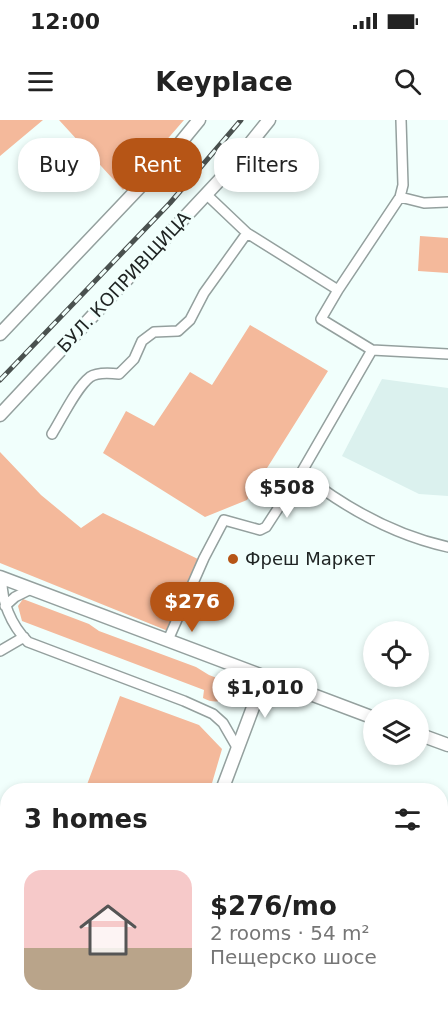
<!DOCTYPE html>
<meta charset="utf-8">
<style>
body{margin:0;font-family:"DejaVu Sans",sans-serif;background:#f6f6f6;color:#222;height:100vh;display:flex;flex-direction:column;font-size:22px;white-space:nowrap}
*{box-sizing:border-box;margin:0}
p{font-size:20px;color:#767676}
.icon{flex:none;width:33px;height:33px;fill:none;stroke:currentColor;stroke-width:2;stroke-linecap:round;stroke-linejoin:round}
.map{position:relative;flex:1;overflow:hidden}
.details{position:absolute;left:0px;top:663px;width:448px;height:234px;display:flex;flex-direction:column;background:#fff;border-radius:24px 24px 0 0;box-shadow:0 3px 9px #0003}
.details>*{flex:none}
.banner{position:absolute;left:18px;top:18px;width:412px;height:54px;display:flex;gap:12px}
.fabs{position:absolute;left:363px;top:501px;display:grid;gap:12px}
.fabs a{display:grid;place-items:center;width:66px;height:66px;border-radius:50%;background:#fff;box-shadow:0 3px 9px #0003;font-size:30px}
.price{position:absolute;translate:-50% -51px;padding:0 14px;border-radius:21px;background:#fff;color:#222;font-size:20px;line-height:39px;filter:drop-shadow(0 2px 3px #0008)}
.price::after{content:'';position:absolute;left:50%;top:36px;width:18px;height:14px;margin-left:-9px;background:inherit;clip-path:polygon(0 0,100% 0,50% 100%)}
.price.selected{background:#b65516;color:#fff}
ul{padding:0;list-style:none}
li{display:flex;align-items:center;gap:18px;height:150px;padding:0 24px}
li span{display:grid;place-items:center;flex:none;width:168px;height:120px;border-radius:18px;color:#555}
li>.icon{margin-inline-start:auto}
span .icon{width:72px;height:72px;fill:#fffc;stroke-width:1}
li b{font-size:26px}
h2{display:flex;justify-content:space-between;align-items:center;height:72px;padding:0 24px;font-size:26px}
.pill{padding:0 21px;border-radius:24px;background:#fff;box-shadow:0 3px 9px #0003;font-size:21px;line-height:54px}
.pill.selected{background:#b65516;color:#fff}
.status{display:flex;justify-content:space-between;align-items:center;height:42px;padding:0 30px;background:#fff;direction:ltr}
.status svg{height:16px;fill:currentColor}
header{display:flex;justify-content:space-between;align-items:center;height:78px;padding:0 24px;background:#fff;font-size:27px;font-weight:700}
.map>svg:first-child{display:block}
</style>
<div class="status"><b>12:00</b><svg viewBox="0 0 49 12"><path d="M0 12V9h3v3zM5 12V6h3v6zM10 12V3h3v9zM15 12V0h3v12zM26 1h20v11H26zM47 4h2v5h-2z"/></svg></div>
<header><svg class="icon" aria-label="menu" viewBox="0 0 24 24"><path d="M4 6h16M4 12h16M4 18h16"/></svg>Keyplace<svg class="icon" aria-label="search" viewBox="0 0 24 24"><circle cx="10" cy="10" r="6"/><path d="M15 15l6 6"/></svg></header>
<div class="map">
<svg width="448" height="897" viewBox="0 0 448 897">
<rect width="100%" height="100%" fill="#f1fffc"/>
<path fill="#dbf1ee" d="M 382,259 L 448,268 L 448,376 L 419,374 L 342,336 Z"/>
<path fill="#f4b99b" d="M 0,0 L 43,0 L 0,36 Z
M 59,0 L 184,0 L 123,70 Z
M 420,116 L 448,118 L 448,153 L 418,151 Z
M 250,205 L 328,251 L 247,380 L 205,397 L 103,333 L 126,291 L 154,306 L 190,252 L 212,265 Z
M 0,332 L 41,375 L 81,408 L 103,393 L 200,440 L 168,511 L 0,443 Z
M 23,479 L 89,504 L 99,511 L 196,547 L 209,555 L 238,566 L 240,568 L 239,575 C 227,580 215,585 203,578 L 204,570 L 22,501 L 18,486 Z
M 120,576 L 199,605 L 222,629 L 210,670 L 85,670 Z
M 46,890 L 72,890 L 69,897 L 44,897 Z"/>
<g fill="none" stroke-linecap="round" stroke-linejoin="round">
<g stroke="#94a09e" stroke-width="12">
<path id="street" d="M 401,0 L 403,65 L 400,77 L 424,83 L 448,82
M 207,75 L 247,113 L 338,170
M 400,77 L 338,170 L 321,199 L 372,230 L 448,234
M 52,314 C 62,298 76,268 90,257 C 97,252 110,253 119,254 L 134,239 L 142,221 L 154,212 L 178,211 L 190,200 L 204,173 L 247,113
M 301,353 C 344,387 394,415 448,427
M 2,457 C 1,481 11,505 28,522 L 184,581 L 213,594 L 223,603 L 238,629
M 5,486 L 15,477 L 31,469
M 168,520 L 204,438 L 224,400 L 260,410 L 266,407 L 301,353 L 372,230
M 0,531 L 24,517
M 0,752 L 8,733
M 254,897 L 257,890
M 333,897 L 334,890"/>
</g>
<g stroke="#94a09e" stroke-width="15">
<path id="secondary" d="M 0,214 L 172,33 L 199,0
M 0,295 L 228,51 L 269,0
M 0,457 L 374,598
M 418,614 L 448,625
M 222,670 L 264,558
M 87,897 L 89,890"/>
</g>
<use href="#street" stroke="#fff" stroke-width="9"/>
<use href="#secondary" stroke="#fff" stroke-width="12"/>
<g stroke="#4a514f" stroke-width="5">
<path id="rail" d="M 0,260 L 170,83 L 241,0"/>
</g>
<use href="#rail" stroke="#f1fffc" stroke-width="3" stroke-dasharray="9" stroke-linecap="butt"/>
</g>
<circle fill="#b65516" stroke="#f1fffc" stroke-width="2" cx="233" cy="439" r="6"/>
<g text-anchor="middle" stroke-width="6" stroke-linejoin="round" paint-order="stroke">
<g font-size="18" fill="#202524" stroke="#f1fffc">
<text transform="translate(124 162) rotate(-47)" y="6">БУЛ. КОПРИВЩИЦА</text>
</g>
<g font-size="18" fill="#202524" stroke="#f1fffc" text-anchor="start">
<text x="245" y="445">Фреш Маркет</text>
</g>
</g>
</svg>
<div class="fabs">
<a><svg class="icon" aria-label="locate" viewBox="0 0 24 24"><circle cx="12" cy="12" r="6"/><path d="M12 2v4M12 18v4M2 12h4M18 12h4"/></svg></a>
<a><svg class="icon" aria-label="layers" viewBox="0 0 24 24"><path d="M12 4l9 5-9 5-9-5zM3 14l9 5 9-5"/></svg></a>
</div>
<b class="price" style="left:287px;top:399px">$508</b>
<b class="price selected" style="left:192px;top:513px">$276</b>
<b class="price" style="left:265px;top:599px">$1,010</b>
<div class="banner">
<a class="pill">Buy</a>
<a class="pill selected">Rent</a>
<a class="pill">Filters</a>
</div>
<section class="details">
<h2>3 homes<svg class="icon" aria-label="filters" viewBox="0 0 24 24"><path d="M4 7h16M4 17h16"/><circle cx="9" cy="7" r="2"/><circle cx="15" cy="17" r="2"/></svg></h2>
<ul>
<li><span style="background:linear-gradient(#f6c9c9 65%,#b9a48a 0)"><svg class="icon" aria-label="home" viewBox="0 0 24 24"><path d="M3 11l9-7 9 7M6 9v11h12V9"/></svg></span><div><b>$276/mo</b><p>2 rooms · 54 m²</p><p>Пещерско шосе</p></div></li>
</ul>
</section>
</div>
